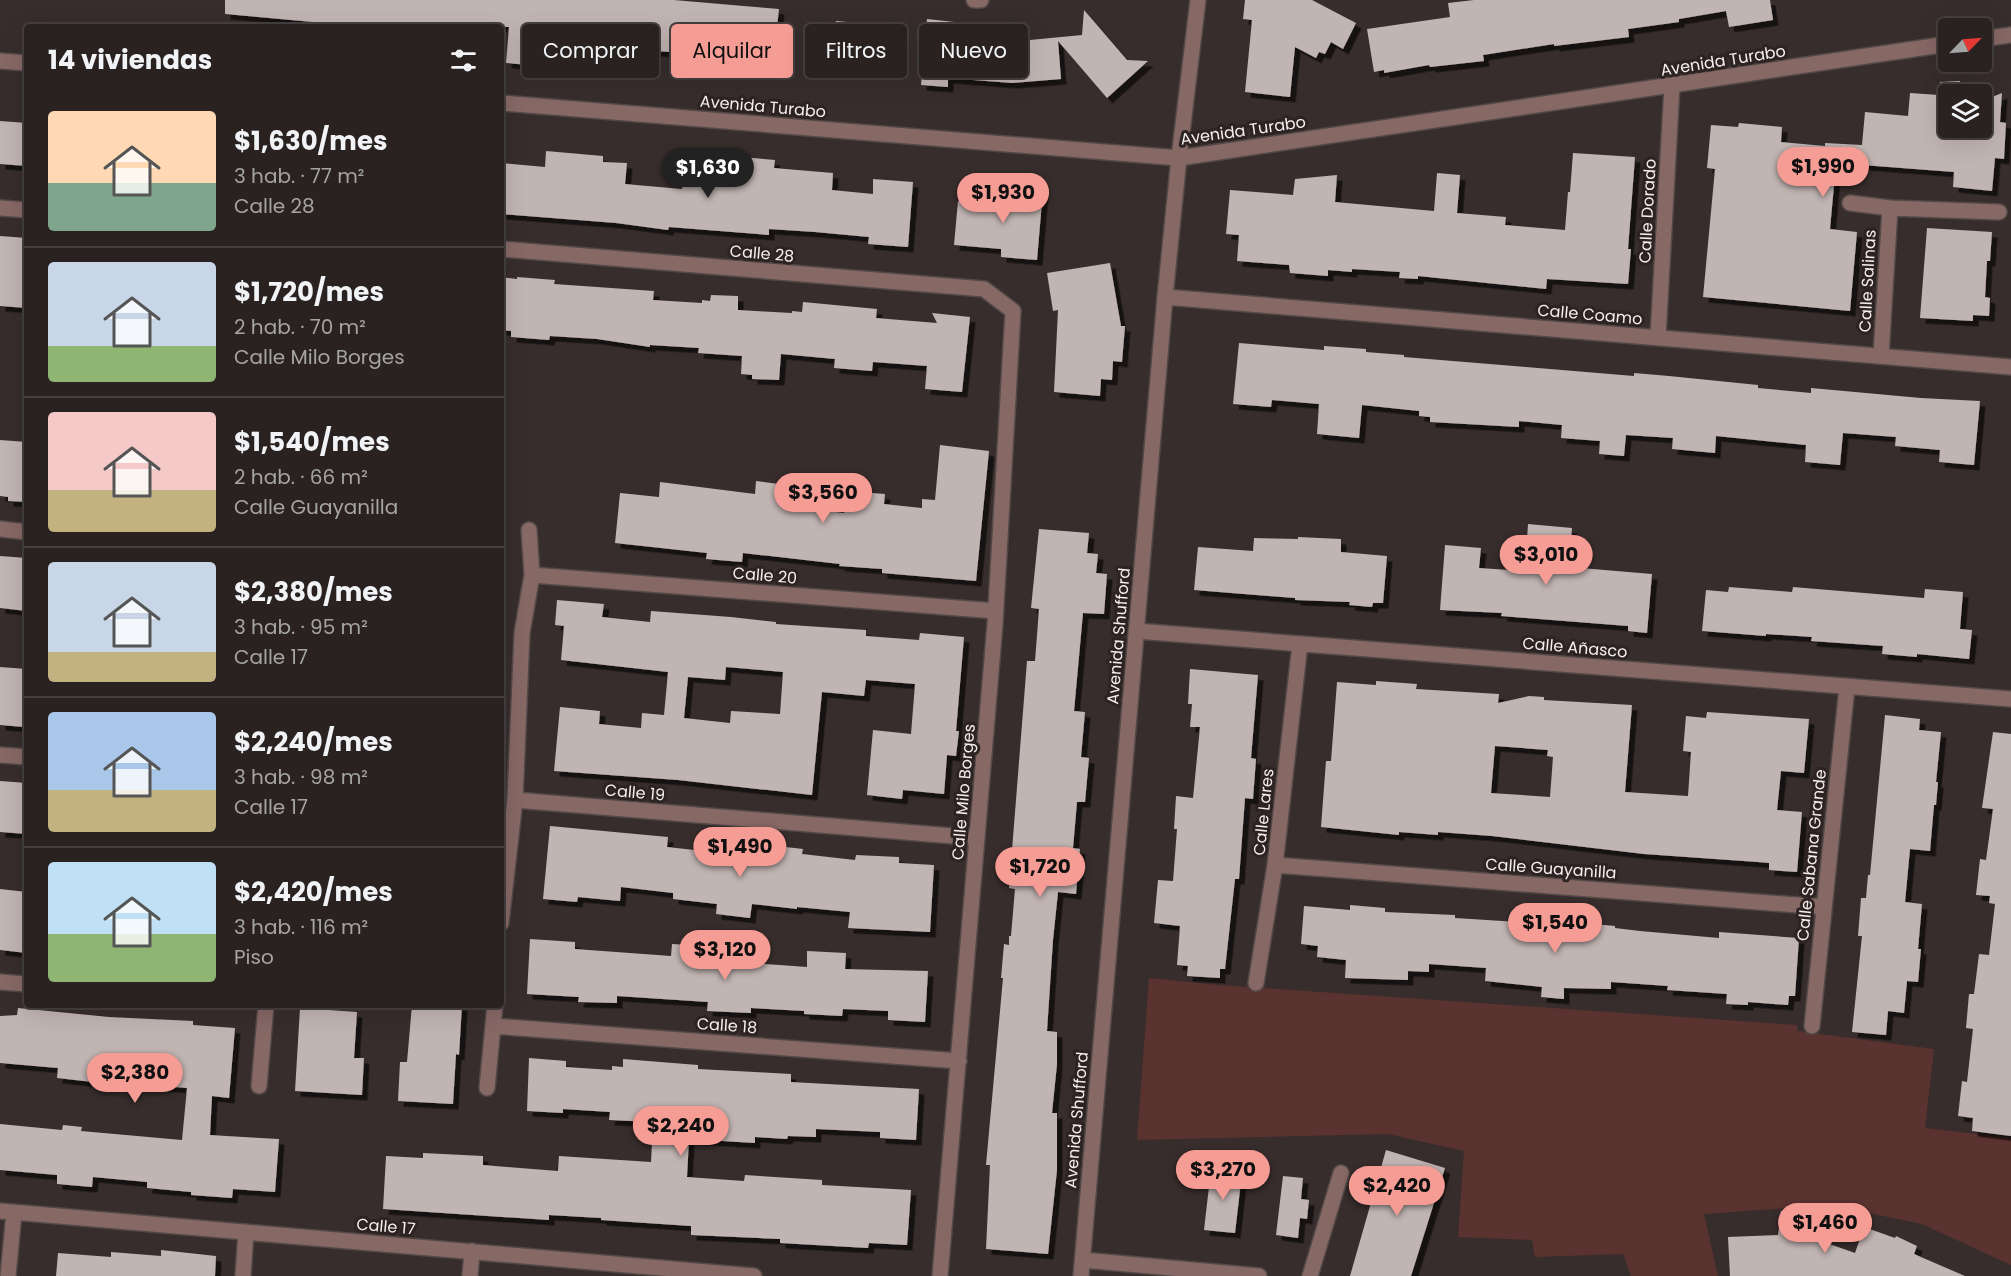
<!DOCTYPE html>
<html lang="es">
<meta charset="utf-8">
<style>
body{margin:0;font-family:Poppins,sans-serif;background:#312a2a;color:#f1f3f6;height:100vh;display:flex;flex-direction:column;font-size:22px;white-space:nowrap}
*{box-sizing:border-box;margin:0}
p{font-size:20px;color:#a5a4a5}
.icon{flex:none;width:33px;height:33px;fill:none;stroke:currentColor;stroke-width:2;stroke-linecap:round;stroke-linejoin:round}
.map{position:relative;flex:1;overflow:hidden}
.drawer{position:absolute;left:24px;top:24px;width:480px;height:984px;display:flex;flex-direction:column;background:#292221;border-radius:6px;box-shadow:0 6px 24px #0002,0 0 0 2px #453f3f}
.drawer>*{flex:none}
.hud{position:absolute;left:522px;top:24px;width:570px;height:54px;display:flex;gap:12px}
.needle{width:39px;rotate:65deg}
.fabs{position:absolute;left:1938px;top:18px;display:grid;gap:12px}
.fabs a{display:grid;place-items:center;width:54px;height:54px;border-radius:6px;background:#292221;box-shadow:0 6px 24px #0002,0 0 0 2px #453f3f;font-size:30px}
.price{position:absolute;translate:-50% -51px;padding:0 14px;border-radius:21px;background:#f59c94;color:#111;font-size:20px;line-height:39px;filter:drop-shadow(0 2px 3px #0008)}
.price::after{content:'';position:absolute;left:50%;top:36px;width:18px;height:14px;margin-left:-9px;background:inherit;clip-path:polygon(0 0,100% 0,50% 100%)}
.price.active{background:#222;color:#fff}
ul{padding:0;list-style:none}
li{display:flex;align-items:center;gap:18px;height:150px;padding:0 24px}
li+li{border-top:2px solid #453f3f}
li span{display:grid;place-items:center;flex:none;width:168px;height:120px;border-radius:6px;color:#555}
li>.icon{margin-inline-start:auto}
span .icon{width:72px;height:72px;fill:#fffc;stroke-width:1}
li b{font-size:26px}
h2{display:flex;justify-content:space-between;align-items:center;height:72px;padding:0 24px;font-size:26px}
.tag{padding:0 21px;border-radius:6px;background:#292221;box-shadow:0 6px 24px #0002,0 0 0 2px #453f3f;font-size:21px;line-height:54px}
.tag.active{background:#f59c94;color:#111}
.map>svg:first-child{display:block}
</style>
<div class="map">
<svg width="2011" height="1276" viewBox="0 0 2011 1276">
<defs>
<filter id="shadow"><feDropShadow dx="5.5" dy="5.5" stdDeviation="0" flood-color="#0009"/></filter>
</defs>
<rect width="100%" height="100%" fill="#372d2c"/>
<path fill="#5a3330" d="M 1149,978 L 1219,985 L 1797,1025 L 1798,1031 L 1934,1049 L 1925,1128 L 2011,1138 L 2011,1265 L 1922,1224 L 1830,1205 L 1704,1214 L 1718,1276 L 1631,1276 L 1623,1254 L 1535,1257 L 1532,1240 L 1458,1237 L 1464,1151 L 1388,1134 L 1137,1140 Z"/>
<path fill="#c1b5b3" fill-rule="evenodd" filter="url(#shadow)" d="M 225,0 L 674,0 L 779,9 L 772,72 L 738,68 L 738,63 L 669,56 L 669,52 L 596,46 L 595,58 L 566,56 L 566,61 L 552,60 L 552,67 L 506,63 L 509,27 L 323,27 L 324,23 L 225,14 Z
M 1245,0 L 1312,0 L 1356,23 L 1343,49 L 1331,42 L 1325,54 L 1319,52 L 1316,58 L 1295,47 L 1290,97 L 1245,92 L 1252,20 L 1243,19 Z
M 1474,0 L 1770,0 L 1773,20 L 1729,27 L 1726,11 L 1679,19 L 1679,22 L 1628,29 L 1629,37 L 1554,46 L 1554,44 L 1483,55 L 1484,61 L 1430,67 L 1429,65 L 1384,73 L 1384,70 L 1374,72 L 1367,29 L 1450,17 L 1448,3 Z
M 1084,10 L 1127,60 L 1148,61 L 1107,98 L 1058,41 L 1061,79 L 1012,83 L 948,78 L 948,87 L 921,85 L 927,19 L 1009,28 L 1008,42 L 1082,35 Z
M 836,21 L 871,24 L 866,68 L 832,65 Z
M 1960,81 L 1959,94 L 1948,94 L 1948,128 L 1982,128 L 1982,101 L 2002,93 L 2000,122 L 2006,123 L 2004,159 L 1995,158 L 1992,191 L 1953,187 L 1954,172 L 1836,163 L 1830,229 L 1857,232 L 1850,311 L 1703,297 L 1715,169 L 1707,168 L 1711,125 L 1738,127 L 1739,123 L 1782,127 L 1781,142 L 1825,146 L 1825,143 L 1862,145 L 1865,112 L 1908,116 L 1910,93 L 1939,95 L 1940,82 Z
M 0,121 L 27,123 L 27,166 L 0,164 Z
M 546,151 L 603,156 L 603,162 L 627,163 L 625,184 L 682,189 L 683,178 L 729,181 L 731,156 L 775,160 L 774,168 L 833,173 L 832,190 L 873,194 L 873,179 L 913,182 L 908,247 L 868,244 L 869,237 L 815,232 L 769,229 L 769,235 L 669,227 L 668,230 L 616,223 L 501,214 L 501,163 L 545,167 Z
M 1573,153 L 1635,157 L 1628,249 L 1631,249 L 1628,284 L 1547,279 L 1546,289 L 1418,276 L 1418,279 L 1399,278 L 1400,272 L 1352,269 L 1352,272 L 1328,270 L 1328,276 L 1290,273 L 1289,265 L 1237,261 L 1239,235 L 1226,234 L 1230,190 L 1293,195 L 1295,179 L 1337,175 L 1335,202 L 1434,211 L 1437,173 L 1460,175 L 1457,213 L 1506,217 L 1505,225 L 1565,230 L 1568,192 L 1570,192 Z
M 1006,187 L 1043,190 L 1037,260 L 1001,257 L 1001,249 L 954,245 L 958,201 L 1005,205 Z
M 1927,228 L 1992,232 L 1990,261 L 1987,261 L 1985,297 L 1990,298 L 1989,316 L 1973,315 L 1973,321 L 1920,318 Z
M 0,236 L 27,238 L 27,308 L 0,306 Z
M 1110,263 L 1121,326 L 1125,326 L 1122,362 L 1113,361 L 1112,380 L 1101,379 L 1100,396 L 1054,392 L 1058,310 L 1053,311 L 1047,273 Z
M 501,277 L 517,279 L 517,277 L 555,280 L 554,284 L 654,291 L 653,300 L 702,303 L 702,300 L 710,301 L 711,295 L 738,296 L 738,310 L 792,313 L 792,311 L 802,312 L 803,302 L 877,309 L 876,318 L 937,323 L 932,313 L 970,317 L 962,392 L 925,389 L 927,366 L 873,362 L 872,371 L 834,368 L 835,359 L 781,354 L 779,380 L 752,379 L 752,375 L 741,374 L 742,356 L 698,353 L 699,348 L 650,345 L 650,347 L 597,339 L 550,336 L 549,340 L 511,337 L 511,331 L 501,330 Z
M 1239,343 L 1324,350 L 1324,346 L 1366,349 L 1366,352 L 1404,355 L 1404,357 L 1634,376 L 1634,373 L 1669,376 L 1758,385 L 1758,388 L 1811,393 L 1811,388 L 1921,398 L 1980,401 L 1974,465 L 1939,462 L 1940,450 L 1895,446 L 1896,437 L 1843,433 L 1840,465 L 1805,462 L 1806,445 L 1716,436 L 1715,453 L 1672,449 L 1673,438 L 1626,435 L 1624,456 L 1599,454 L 1600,441 L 1561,438 L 1562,425 L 1519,421 L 1519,427 L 1430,422 L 1430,417 L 1419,416 L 1419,411 L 1362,405 L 1359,438 L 1317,434 L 1319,404 L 1272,400 L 1271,407 L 1233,404 Z
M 0,440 L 27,442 L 27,502 L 8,501 L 8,497 L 0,496 Z
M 940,445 L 989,451 L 976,581 L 882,573 L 882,569 L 839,566 L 840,564 L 743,553 L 742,562 L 706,559 L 707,553 L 615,543 L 620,493 L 659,497 L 660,482 L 755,494 L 756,481 L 779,484 L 778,495 L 793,497 L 792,507 L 844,513 L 846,491 L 885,494 L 884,504 L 922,508 L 922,499 L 935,500 Z
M 1528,524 L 1572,528 L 1569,567 L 1652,574 L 1647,633 L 1628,631 L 1628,626 L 1501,616 L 1502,613 L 1440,610 L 1445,545 L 1481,548 L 1479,568 L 1525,571 Z
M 1039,529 L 1089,533 L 1087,553 L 1098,554 L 1096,573 L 1107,574 L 1104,614 L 1083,613 L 1074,711 L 1085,712 L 1081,757 L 1089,758 L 1085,802 L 1077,802 L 1073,848 L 1080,849 L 1076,894 L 1058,892 L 1053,940 L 1047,1031 L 1057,1032 L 1057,1064 L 1052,1113 L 1057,1113 L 1057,1170 L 1048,1254 L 986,1249 L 990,1165 L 986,1165 L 1003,978 L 1001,978 L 1004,944 L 1009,945 L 1009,936 L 1011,936 L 1015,889 L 1009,888 L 1027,661 L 1035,661 L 1039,609 L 1031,608 Z
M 1298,537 L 1341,539 L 1341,552 L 1387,556 L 1383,603 L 1373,603 L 1372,607 L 1349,605 L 1350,602 L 1295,600 L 1295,598 L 1194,590 L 1198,547 L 1253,551 L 1254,538 L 1298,539 Z
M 0,556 L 27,558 L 27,611 L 0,608 Z
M 1729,587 L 1792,592 L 1793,587 L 1924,598 L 1925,589 L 1963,592 L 1960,629 L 1972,630 L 1969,659 L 1917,654 L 1917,657 L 1882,654 L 1883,646 L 1811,641 L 1812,637 L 1766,634 L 1766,636 L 1702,631 L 1706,590 L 1728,592 Z
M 557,600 L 604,604 L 602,617 L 650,622 L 651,611 L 731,617 L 776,622 L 776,624 L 866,630 L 866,636 L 919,640 L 920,633 L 964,637 L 956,731 L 959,731 L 956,756 L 947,755 L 944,794 L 903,790 L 902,799 L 867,795 L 873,730 L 911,734 L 915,684 L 866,680 L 864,696 L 822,692 L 812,795 L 678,780 L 554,771 L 560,707 L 600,711 L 599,724 L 641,728 L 642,713 L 664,715 L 668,672 L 561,660 L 564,626 L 555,625 ZM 726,667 L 783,672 L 780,714 L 731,711 L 730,723 L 684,718 L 688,677 L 725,680 Z
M 0,667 L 27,669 L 24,727 L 0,725 Z
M 1190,669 L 1258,675 L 1251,758 L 1256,759 L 1253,799 L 1245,798 L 1239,879 L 1235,879 L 1225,969 L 1220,969 L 1220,978 L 1187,976 L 1188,966 L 1177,965 L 1180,926 L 1154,923 L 1158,880 L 1173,881 L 1177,829 L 1174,829 L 1176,796 L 1193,798 L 1200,727 L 1190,727 L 1192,704 L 1188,704 Z
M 1376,681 L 1417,684 L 1416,689 L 1499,694 L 1498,703 L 1529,696 L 1544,697 L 1544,700 L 1632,705 L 1625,792 L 1688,796 L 1691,752 L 1683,751 L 1686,716 L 1706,718 L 1707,712 L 1809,719 L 1804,773 L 1781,771 L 1777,810 L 1802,812 L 1797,872 L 1769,870 L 1769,863 L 1758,862 L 1644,854 L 1492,836 L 1438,832 L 1438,835 L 1399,832 L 1399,835 L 1321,827 L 1326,761 L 1331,761 L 1337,682 L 1376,685 ZM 1495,746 L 1548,750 L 1547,756 L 1553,757 L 1550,797 L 1491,793 Z
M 1885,715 L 1920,719 L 1919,730 L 1941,732 L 1936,782 L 1938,782 L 1936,805 L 1934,805 L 1930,851 L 1910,849 L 1905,902 L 1922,904 L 1918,949 L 1921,949 L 1918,982 L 1907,981 L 1904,1013 L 1888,1011 L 1886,1035 L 1852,1032 L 1862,936 L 1858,936 L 1861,898 L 1866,898 L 1868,875 L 1870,875 Z
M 1993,732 L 2011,734 L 2011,1136 L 1972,1131 L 1973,1118 L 1958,1116 L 1962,1081 L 1967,1082 L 1973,1029 L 1966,1028 L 1969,994 L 1974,994 L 1979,954 L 1989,955 L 1995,904 L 1989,903 L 1990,896 L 1976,895 L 1980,859 L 1986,860 L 1993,809 L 1982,808 Z
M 0,781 L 27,783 L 27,834 L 0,832 Z
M 550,826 L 668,837 L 667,847 L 722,853 L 723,848 L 767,852 L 768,845 L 803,849 L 802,854 L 855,860 L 856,855 L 899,857 L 899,863 L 934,865 L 930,932 L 848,928 L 850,912 L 797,907 L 797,909 L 752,904 L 750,918 L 716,914 L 717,904 L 673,899 L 673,893 L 621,887 L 620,901 L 578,897 L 577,902 L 543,899 Z
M 0,889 L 27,892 L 27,953 L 0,950 Z
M 1350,905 L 1385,908 L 1385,912 L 1455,915 L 1455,918 L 1534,923 L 1573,925 L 1573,922 L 1615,926 L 1615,928 L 1640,931 L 1719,938 L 1719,932 L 1799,938 L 1795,996 L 1789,996 L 1788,1005 L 1748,1002 L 1748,1005 L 1726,1004 L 1727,994 L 1667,990 L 1668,986 L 1611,982 L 1611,989 L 1564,988 L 1564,999 L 1541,997 L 1542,987 L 1485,981 L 1486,968 L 1429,964 L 1429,972 L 1408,971 L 1408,980 L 1345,978 L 1346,960 L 1317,957 L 1318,946 L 1301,944 L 1304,906 L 1350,910 Z
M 530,939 L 575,942 L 575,949 L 671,956 L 672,944 L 710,946 L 709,960 L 807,967 L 807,951 L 846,953 L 845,969 L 928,971 L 925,1022 L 888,1020 L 888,1011 L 843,1009 L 842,1016 L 804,1014 L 804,1011 L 751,1008 L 751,1013 L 707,1011 L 708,1002 L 617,996 L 617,1003 L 578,1002 L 579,997 L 527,994 Z
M 412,1005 L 462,1005 L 459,1055 L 456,1054 L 453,1104 L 398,1101 L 400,1062 L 407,1062 Z
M 18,1008 L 109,1017 L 193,1021 L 193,1025 L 235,1028 L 229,1098 L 212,1096 L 210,1135 L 279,1139 L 275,1192 L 233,1189 L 232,1198 L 191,1195 L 191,1192 L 147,1188 L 147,1182 L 93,1177 L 92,1187 L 57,1184 L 57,1175 L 0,1170 L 0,1124 L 62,1130 L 63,1125 L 82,1127 L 81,1131 L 182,1140 L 187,1088 L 148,1085 L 148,1077 L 94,1072 L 93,1082 L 57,1078 L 58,1068 L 0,1063 L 0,1016 L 17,1015 Z
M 300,1008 L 357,1012 L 354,1058 L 364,1058 L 362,1095 L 295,1091 Z
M 529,1058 L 566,1061 L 566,1067 L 612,1070 L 612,1066 L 623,1067 L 623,1059 L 698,1065 L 698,1069 L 791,1074 L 791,1082 L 919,1089 L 916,1140 L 880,1138 L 880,1132 L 816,1129 L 816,1137 L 788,1136 L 787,1139 L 755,1137 L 755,1143 L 689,1139 L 687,1177 L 744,1181 L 745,1175 L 822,1180 L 822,1185 L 911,1190 L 907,1245 L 869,1243 L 868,1248 L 780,1243 L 780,1239 L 691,1235 L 691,1226 L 601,1220 L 601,1218 L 549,1215 L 549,1220 L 383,1209 L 386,1156 L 423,1158 L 423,1153 L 483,1156 L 483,1165 L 558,1171 L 559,1156 L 651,1162 L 653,1122 L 609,1120 L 610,1112 L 563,1109 L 563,1113 L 527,1111 Z
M 1386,1150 L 1445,1168 L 1411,1276 L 1350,1276 Z
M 1211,1169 L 1242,1173 L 1235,1233 L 1204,1230 Z
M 1283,1176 L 1303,1178 L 1301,1199 L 1309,1200 L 1307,1219 L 1300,1218 L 1298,1238 L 1276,1235 Z
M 1781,1211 L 1824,1217 L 1821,1241 L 1855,1253 L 1864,1227 L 1895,1238 L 1896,1236 L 1917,1246 L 1914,1254 L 1965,1276 L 1730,1276 L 1728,1237 L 1778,1235 Z
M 161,1250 L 216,1256 L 215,1276 L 56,1276 L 58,1253 L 111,1257 L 111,1252 L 161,1256 Z"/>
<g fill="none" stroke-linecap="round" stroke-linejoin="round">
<g stroke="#524847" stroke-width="18">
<path id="minor" d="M 974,0 L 981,0
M 1850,203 L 1890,208 L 1999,212
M 0,208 L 27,210
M 501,249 L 984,289 L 1013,311 L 995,624 L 940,1276
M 1165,297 L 2011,367
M 1658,337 L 1672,86
M 1881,356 L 1890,208
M 0,529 L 27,532
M 532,575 L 996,611
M 1136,631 L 2011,699
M 0,755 L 27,757
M 515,800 L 977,838
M 1275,865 L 1823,907
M 501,923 L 515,800 L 522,633 L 532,575 L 529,530
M 0,982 L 27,984
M 1256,983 L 1275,865 L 1300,644
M 493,1026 L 959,1061
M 1812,1026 L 1847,687
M 259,1086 L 266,1005
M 487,1088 L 495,1005
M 0,1211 L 754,1276
M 1083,1260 L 1259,1276
M 8,1276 L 14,1213
M 243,1276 L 246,1232
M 470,1276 L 472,1251
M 1310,1276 L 1341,1173"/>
</g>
<g stroke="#524847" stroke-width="18">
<path id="tertiary" d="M 1982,39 L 2011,35
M 0,61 L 27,63
M 501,103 L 1179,158 L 1948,44
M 1081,1276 L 1165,297 L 1179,158 L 1198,0"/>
</g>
<use href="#minor" stroke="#866865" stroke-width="15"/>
<use href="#tertiary" stroke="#866865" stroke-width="15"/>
</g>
<g text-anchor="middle" stroke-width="6" stroke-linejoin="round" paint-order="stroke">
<g font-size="16" fill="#f5eeee" stroke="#2d2322">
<text transform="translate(1723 60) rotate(-9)" y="6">Avenida Turabo</text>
<text transform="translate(763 106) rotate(5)" y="6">Avenida Turabo</text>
<text transform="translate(1243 130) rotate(-8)" y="6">Avenida Turabo</text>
<text transform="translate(1647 211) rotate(-87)" y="6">Calle Dorado</text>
<text transform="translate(762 253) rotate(5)" y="6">Calle 28</text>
<text transform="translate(1867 281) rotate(-87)" y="6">Calle Salinas</text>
<text transform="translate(1590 314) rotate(5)" y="6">Calle Coamo</text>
<text transform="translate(765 575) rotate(5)" y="6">Calle 20</text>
<text transform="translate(1118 636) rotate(-85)" y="6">Avenida Shufford</text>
<text transform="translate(1575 647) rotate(5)" y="6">Calle Añasco</text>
<text transform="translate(635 792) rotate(5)" y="6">Calle 19</text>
<text transform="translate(963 792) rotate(-85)" y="6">Calle Milo Borges</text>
<text transform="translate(1263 812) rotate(-84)" y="6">Calle Lares</text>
<text transform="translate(1811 855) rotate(-84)" y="6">Calle Sabana Grande</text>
<text transform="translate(1551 868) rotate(4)" y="6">Calle Guayanilla</text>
<text transform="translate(727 1025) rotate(4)" y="6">Calle 18</text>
<text transform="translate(1076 1120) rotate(-85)" y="6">Avenida Shufford</text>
<text transform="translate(386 1226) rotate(5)" y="6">Calle 17</text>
</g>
</g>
</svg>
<div class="fabs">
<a><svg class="needle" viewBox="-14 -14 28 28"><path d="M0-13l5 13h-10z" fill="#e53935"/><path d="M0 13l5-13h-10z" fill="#a5a4a5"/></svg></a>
<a><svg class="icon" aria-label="layers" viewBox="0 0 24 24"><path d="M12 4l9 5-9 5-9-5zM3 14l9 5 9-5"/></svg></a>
</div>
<b class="price" style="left:1823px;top:198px">$1,990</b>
<b class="price active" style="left:708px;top:199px">$1,630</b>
<b class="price" style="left:1003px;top:224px">$1,930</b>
<b class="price" style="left:823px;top:524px">$3,560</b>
<b class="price" style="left:1546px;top:586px">$3,010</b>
<b class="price" style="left:740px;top:878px">$1,490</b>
<b class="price" style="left:1040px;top:898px">$1,720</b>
<b class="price" style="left:1555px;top:954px">$1,540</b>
<b class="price" style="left:725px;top:981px">$3,120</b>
<b class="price" style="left:135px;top:1104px">$2,380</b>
<b class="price" style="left:681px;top:1157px">$2,240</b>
<b class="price" style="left:1223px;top:1201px">$3,270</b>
<b class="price" style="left:1397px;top:1217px">$2,420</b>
<b class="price" style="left:1825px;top:1254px">$1,460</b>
<div class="hud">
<a class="tag">Comprar</a>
<a class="tag active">Alquilar</a>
<a class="tag">Filtros</a>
<a class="tag">Nuevo</a>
</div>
<section class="drawer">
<h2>14 viviendas<svg class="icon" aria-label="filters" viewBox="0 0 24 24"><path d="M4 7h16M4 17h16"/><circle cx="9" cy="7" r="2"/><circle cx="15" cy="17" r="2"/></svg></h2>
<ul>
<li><span style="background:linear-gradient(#ffd9b3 60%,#7fa58c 0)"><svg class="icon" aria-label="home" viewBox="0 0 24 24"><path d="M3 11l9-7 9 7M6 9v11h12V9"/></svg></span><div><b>$1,630/mes</b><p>3 hab. · 77 m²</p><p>Calle 28</p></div></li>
<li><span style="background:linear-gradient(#c9d6e8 70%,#8fb573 0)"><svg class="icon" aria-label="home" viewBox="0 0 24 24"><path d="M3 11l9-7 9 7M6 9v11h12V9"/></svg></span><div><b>$1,720/mes</b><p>2 hab. · 70 m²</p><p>Calle Milo Borges</p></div></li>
<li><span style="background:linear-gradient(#f6c9c9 65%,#c2b280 0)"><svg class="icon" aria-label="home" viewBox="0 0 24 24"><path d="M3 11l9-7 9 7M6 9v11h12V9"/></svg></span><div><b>$1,540/mes</b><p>2 hab. · 66 m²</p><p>Calle Guayanilla</p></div></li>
<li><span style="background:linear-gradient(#c9d6e8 75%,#c2b280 0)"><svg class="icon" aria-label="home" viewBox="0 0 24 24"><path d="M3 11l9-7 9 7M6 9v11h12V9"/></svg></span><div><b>$2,380/mes</b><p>3 hab. · 95 m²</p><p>Calle 17</p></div></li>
<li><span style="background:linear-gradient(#a9c7e8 65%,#c2b280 0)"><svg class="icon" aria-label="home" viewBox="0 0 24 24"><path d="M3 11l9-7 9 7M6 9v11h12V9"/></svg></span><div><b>$2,240/mes</b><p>3 hab. · 98 m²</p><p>Calle 17</p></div></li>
<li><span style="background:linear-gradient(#bfe0f5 60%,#8fb573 0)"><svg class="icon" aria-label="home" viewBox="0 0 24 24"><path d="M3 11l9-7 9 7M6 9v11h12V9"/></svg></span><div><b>$2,420/mes</b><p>3 hab. · 116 m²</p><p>Piso</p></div></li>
</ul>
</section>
</div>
